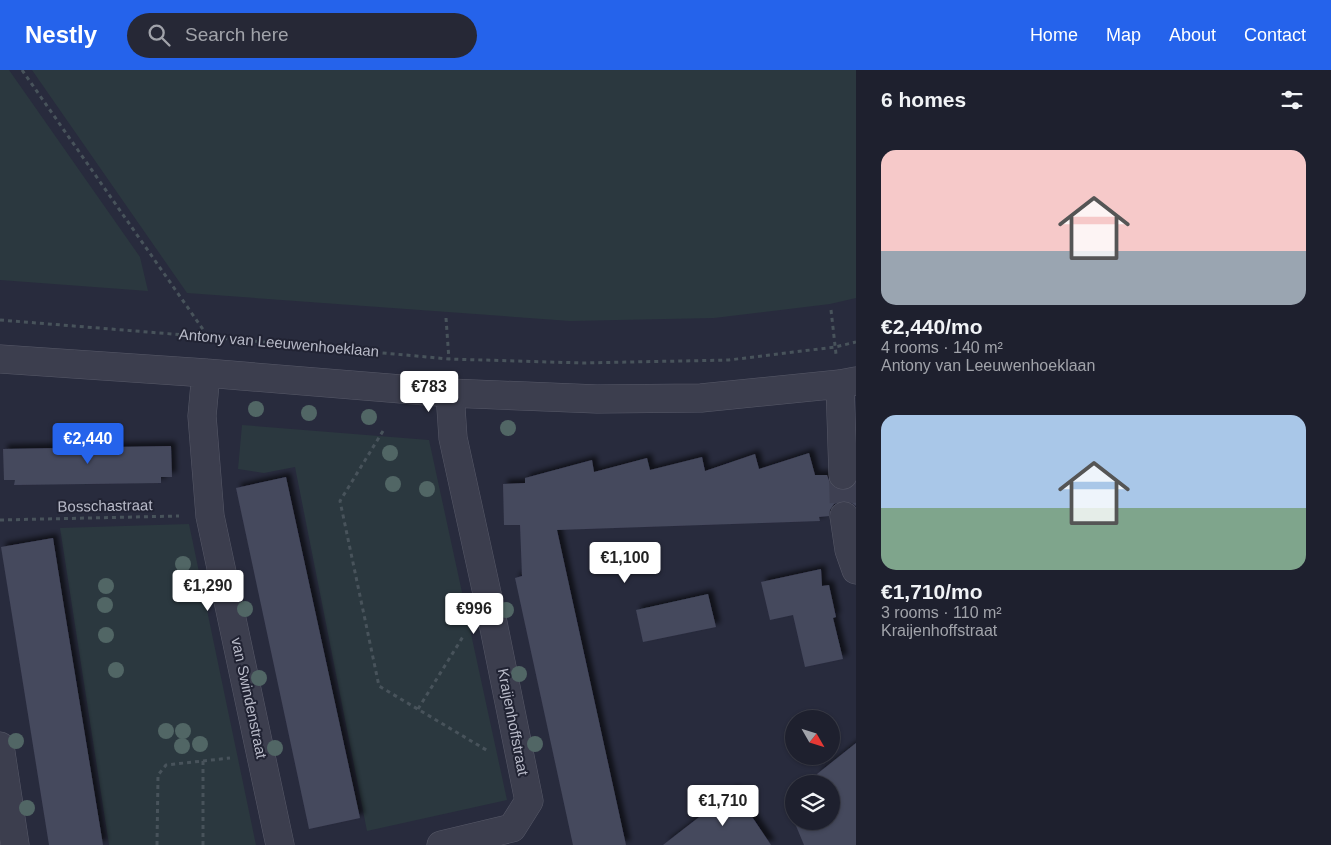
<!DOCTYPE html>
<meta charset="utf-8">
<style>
body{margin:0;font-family:Helvetica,sans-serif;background:#262836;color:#f1f3f6;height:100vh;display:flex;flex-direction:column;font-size:19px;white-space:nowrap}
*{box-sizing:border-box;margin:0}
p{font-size:16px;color:#a1a3aa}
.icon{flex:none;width:28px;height:28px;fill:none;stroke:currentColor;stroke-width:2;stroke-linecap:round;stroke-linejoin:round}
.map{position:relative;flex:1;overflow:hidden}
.details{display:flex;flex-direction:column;background:#1e202e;width:475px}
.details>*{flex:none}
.needle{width:32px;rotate:129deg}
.tools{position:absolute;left:785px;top:640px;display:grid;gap:10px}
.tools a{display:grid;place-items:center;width:55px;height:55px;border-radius:50%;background:#1e202e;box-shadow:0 1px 4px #0004,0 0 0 1px #3c3e4a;font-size:25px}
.price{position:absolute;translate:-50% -42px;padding:0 11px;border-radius:5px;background:#fff;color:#222;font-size:16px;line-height:32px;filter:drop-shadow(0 1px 2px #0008)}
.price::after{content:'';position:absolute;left:50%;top:30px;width:15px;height:11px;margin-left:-8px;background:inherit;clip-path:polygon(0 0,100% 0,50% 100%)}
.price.active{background:#2563eb;color:#fff}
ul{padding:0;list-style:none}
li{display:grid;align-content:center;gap:10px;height:265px;padding:0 25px}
li span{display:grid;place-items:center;height:155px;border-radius:15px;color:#555}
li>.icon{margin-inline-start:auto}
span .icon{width:90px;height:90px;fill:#fffc;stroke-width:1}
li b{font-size:21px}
h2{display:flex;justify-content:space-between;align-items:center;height:60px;padding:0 25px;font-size:21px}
header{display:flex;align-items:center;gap:30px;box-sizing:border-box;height:70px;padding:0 25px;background:#2563eb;color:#fff}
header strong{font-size:24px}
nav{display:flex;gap:28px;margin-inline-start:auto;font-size:18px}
.search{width:350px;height:45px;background:#262836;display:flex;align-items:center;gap:12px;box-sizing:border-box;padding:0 18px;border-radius:28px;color:#a1a3aa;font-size:19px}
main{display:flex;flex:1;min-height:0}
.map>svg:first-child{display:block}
</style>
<header>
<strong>Nestly</strong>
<div class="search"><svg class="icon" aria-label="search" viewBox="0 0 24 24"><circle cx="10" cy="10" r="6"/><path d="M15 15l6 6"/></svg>Search here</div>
<nav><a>Home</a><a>Map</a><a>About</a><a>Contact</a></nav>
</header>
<main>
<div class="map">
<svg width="856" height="775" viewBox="0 0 856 775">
<defs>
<filter id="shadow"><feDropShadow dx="4.5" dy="-4.5" stdDeviation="2.5" flood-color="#0009"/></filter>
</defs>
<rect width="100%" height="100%" fill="#282b3d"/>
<path fill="#2b383f" d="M 0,0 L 9,0 L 140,187 L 148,221 L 0,210 Z
M 32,0 L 856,0 L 856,228 L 830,234 L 714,248 L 570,251 L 187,223 Z
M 242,355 L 429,370 L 507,730 L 367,761 L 295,397 L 264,403 L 238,399 Z
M 189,454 L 256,775 L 109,775 L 60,458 Z"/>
<path fill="#45485d" filter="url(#shadow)" d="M 171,376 L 172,407 L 161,407 L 161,413 L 14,415 L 15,410 L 4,410 L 3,379 Z
M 809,383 L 815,405 L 827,405 L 830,413 L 835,418 L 844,421 L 851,418 L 856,413 L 856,436 L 849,431 L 841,431 L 834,434 L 830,440 L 829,446 L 819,447 L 820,451 L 557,460 L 626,775 L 573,775 L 515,508 L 522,506 L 520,455 L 504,455 L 503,414 L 525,413 L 525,408 L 592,390 L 594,402 L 647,388 L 650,400 L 702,387 L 705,401 L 755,384 L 759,399 Z
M 286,407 L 360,748 L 309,759 L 236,418 Z
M 53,468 L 64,537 L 103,775 L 49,775 L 12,545 L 1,477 Z
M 821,499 L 822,516 L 829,515 L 836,547 L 833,548 L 843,589 L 805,597 L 793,545 L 770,550 L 761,512 Z
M 708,524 L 716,557 L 643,572 L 636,540 Z
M 856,673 L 856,775 L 804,775 L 794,751 L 831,751 L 831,714 L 821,714 L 817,704 Z
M 734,720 L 771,775 L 663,775 L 703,744 Z"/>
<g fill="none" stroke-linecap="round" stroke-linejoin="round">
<path stroke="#3e4052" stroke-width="28" stroke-dasharray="28 14" stroke-linecap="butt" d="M 843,405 L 844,446"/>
<g stroke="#575968" stroke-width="29">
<path id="minor" d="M 0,289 L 206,303 L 450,323 L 597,329 L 701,328 L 840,314 L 856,311
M 206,303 L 202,346 L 210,446 L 280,775
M 840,314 L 843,405
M 844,446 L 849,480 L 856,500
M 0,676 L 15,775
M 441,775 L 512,758 L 529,731 L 488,528 L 453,368 L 450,323"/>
</g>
<path stroke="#48535b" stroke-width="3" stroke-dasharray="4 4" stroke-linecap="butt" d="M 22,0 L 209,268
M 831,240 L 836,284
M 446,248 L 449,290
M 0,250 L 209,267 L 449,289 L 583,293 L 729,290 L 835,277 L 856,272
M 383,361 L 340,431 L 379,616 L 488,681
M 0,450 L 179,446
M 418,639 L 464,565
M 203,691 L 203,775
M 157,775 L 158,705 L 166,695 L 230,688"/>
<use href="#minor" stroke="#3c3e4e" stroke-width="28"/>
</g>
<g fill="#516665">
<circle cx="256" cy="339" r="8"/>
<circle cx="309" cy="343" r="8"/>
<circle cx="369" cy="347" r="8"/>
<circle cx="508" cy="358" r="8"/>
<circle cx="390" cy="383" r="8"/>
<circle cx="393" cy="414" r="8"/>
<circle cx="427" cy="419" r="8"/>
<circle cx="183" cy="494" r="8"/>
<circle cx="106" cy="516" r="8"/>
<circle cx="105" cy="535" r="8"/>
<circle cx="245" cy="539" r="8"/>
<circle cx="506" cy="540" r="8"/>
<circle cx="106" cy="565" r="8"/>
<circle cx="116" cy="600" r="8"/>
<circle cx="519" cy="604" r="8"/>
<circle cx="259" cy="608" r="8"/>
<circle cx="166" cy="661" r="8"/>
<circle cx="183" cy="661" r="8"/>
<circle cx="16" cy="671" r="8"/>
<circle cx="200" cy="674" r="8"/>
<circle cx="535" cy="674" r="8"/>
<circle cx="182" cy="676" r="8"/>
<circle cx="275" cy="678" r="8"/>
<circle cx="27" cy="738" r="8"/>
</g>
<g text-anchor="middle" stroke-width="4" stroke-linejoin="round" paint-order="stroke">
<g font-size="15" fill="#b8bac8" stroke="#212333">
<text transform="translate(279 273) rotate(5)" y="5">Antony van Leeuwenhoeklaan</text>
<text transform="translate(105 436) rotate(-1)" y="5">Bosschastraat</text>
<text transform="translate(249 628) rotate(78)" y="5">van Swindenstraat</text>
<text transform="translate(513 652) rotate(79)" y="5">Kraijenhoffstraat</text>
</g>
</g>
</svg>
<div class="tools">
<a><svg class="needle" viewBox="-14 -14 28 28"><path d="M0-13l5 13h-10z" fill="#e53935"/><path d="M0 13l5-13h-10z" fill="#a1a3aa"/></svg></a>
<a><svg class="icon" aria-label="layers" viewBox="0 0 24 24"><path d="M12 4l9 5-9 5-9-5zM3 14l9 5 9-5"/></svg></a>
</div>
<b class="price" style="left:429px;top:343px">€783</b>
<b class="price active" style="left:88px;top:395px">€2,440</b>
<b class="price" style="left:625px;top:514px">€1,100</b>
<b class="price" style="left:208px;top:542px">€1,290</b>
<b class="price" style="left:474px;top:565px">€996</b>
<b class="price" style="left:723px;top:757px">€1,710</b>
</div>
<section class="details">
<h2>6 homes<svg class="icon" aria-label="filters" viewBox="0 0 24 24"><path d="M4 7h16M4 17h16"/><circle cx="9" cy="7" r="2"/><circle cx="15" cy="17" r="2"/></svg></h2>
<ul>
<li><span style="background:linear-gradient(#f6c9c9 65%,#9aa5b1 0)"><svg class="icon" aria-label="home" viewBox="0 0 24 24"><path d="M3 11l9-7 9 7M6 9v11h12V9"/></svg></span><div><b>€2,440/mo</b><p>4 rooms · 140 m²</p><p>Antony van Leeuwenhoeklaan</p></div></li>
<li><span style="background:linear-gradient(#a9c7e8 60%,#7fa58c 0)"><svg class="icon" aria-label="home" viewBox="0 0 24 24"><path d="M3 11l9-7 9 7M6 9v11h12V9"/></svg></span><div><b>€1,710/mo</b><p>3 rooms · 110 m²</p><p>Kraijenhoffstraat</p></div></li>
</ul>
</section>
</main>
